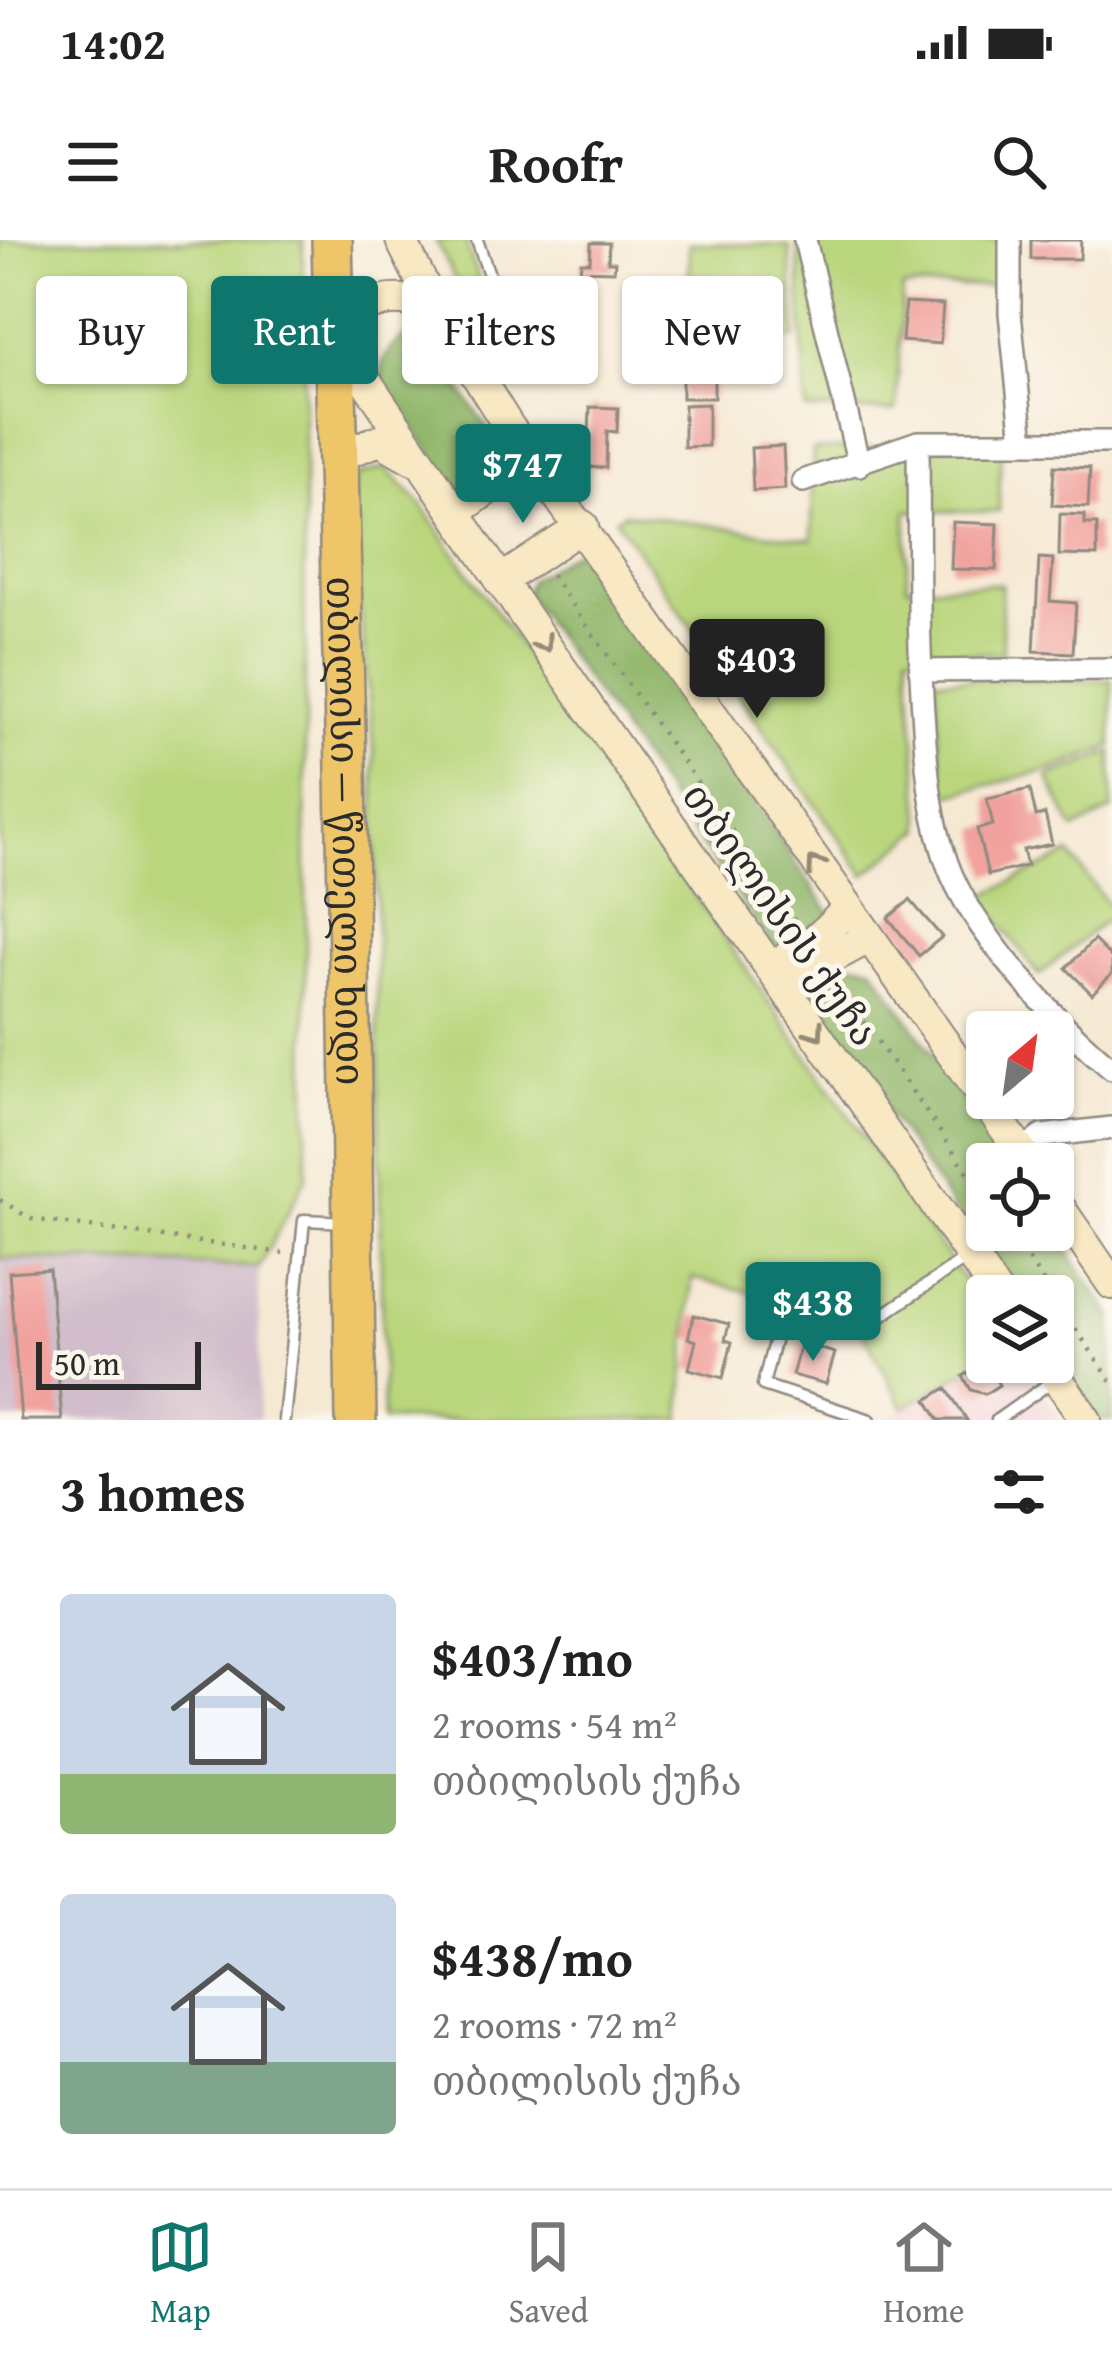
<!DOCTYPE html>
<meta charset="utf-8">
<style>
body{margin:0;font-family:"Gentium Book Plus","Noto Serif Georgian",serif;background:#f6f6f6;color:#222;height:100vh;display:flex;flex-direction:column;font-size:45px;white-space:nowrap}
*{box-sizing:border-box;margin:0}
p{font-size:39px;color:#767676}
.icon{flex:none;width:66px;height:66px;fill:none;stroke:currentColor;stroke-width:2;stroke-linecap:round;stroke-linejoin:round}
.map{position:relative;height:1180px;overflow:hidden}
.panel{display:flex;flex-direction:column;background:#fff;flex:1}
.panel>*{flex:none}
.guide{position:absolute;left:36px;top:36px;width:1041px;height:108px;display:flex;gap:24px}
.needle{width:78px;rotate:29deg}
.tools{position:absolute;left:966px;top:771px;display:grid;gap:24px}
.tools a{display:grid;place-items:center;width:108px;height:108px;border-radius:12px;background:#fff;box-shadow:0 3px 9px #0004;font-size:60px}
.scale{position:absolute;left:36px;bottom:30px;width:165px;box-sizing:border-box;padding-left:12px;border:6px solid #2b2b2b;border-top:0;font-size:33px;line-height:42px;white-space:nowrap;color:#2b2b2b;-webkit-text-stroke:9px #fbf7ec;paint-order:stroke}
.price{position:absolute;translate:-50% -102px;padding:0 27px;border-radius:12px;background:#0f766e;color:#fff;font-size:39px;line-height:78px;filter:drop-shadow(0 3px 6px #0008)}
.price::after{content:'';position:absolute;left:50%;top:72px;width:36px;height:27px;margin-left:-18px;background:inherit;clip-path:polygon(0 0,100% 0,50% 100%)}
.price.current{background:#222;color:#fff}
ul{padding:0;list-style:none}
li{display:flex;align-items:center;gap:36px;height:300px;padding:0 60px}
li span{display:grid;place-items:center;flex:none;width:336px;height:240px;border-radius:12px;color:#555}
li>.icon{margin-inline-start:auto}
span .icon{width:144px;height:144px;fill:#fffc;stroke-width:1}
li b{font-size:51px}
h2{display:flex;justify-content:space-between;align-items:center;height:144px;padding:0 60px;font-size:51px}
.tag{padding:0 42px;border-radius:12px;background:#fff;box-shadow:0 3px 9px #0004;font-size:42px;line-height:108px}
.tag.current{background:#0f766e;color:#fff}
.status{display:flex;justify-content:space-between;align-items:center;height:84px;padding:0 60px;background:#fff;direction:ltr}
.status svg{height:33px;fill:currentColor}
header{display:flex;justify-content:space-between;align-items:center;height:156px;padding:0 60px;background:#fff;font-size:54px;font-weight:700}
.menu{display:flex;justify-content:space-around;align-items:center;height:168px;border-top:3px solid #e0e0e0;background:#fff;font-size:33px;color:#767676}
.menu a{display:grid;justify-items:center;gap:6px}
.menu .current{color:#0f766e}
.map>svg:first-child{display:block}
</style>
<div class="status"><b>14:02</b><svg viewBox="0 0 49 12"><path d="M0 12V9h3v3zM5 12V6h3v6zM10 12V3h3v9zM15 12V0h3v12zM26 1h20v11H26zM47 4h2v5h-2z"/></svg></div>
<header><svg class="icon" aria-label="menu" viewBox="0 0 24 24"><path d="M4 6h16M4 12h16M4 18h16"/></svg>Roofr<svg class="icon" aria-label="search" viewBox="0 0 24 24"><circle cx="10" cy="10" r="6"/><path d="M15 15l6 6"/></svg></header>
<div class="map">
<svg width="1112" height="1180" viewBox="0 0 1112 1180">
<rect width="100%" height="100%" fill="#fbf7ec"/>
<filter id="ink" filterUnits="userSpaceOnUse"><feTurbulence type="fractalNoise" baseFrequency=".00833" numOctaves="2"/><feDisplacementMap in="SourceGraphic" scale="24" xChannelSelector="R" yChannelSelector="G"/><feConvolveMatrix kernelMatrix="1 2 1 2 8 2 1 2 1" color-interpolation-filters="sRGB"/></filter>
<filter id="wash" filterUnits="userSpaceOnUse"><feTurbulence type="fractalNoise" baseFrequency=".004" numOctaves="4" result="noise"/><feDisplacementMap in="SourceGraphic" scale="48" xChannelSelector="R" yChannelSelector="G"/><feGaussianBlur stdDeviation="2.7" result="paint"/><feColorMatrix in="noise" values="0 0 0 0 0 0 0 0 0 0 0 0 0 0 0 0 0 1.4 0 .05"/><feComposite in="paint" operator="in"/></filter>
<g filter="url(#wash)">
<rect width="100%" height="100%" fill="#f6e9d4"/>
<path fill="#f5cfda" d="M 987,1118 L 987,1122 L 1021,1122 L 1061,1180 L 886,1180 Z"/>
<path fill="#d1bdcb" d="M 0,1018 L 259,1027 L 259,1180 L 0,1180 Z"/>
<path fill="#b9d67d" stroke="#728054" stroke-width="3" d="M 0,0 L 303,0 L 307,936 L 259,1027 L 0,1018 Z
M 436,0 L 465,0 L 494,84 L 528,137 L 507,148 Z
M 798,0 L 1000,0 L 1001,45 L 903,48 L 896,171 L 806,170 Z
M 689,3 L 789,6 L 796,98 L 689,98 Z
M 1001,204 L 999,272 L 907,271 L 907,346 L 1001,344 L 1003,413 L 908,413 L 922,589 L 865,635 L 616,279 L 624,273 L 812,300 L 813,210 Z
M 385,227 L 419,262 L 987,1073 L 987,1118 L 904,1168 L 855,1077 L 692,1038 L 681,1180 L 383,1180 L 374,507 L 349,266 L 357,236 Z
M 935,439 L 1112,440 L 1112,506 L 1051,530 L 944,556 Z
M 1112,512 L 1112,570 L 1074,590 L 1048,537 Z
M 1070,614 L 1112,670 L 1112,675 L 1039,735 L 981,657 Z"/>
<path fill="#92b76c" stroke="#5e714c" stroke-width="3" d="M 418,88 L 513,225 L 467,265 L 381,140 C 380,112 396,102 418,88 Z
M 575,311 L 586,316 L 835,680 L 785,723 L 525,353 L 530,340 Z
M 852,723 L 872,726 L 1008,924 L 987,924 L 987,990 L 1053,990 L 1112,1076 L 1112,1180 L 1099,1180 L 1053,1113 L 1053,1056 L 1014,1056 L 815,768 L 817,751 Z"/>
<g id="blocks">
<path fill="#f1a29e" d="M 1031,0 L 1081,0 L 1080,19 L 1031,19 Z
M 591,3 L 609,3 L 608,22 L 615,22 L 614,31 L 580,30 L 581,22 L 590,22 Z
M 905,63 L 943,65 L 940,104 L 902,101 Z
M 682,115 L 727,115 L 727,137 L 714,137 L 714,158 L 682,158 Z
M 708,164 L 708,206 L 684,207 L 684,165 Z
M 590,167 L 618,168 L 617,192 L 607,191 L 606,228 L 588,227 Z
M 783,206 L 785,249 L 753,251 L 751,208 Z
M 1054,226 L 1090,228 L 1088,267 L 1052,265 Z
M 1060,274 L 1085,275 L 1085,284 L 1097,284 L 1097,316 L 1059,315 Z
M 953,282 L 998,284 L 996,330 L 951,329 Z
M 1039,318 L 1053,319 L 1050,361 L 1076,363 L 1073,413 L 1034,411 Z
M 1030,549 L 1036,576 L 1045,574 L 1052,604 L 1023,610 L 1027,626 L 988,635 L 977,589 L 993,585 L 987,559 Z
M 910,660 L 942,697 L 919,716 L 888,678 Z
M 1094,700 L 1112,718 L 1112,734 L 1092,754 L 1066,728 Z
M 49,1029 L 62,1180 L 21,1180 L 9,1032 Z
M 694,1075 L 729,1084 L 725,1100 L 732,1102 L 723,1138 L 689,1129 L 696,1101 L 688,1098 Z
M 801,1103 L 835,1113 L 826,1144 L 792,1135 Z
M 986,1123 L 999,1145 L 985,1154 L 971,1150 L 963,1136 Z
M 946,1148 L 967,1180 L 939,1180 L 927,1160 Z"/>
</g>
</g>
<g filter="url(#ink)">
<use href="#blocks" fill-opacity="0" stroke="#908a80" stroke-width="3"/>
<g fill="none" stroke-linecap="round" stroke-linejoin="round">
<g stroke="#908a80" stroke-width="15">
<path id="lane" d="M 477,0 L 512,101
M 763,1068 L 855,1094 L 968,1017
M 781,1074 L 763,1145 L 870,1180
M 284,1180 L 304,980 L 348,982
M 997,1180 L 1054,1140"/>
</g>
<g stroke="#908a80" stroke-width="26">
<path id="street" d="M 805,0 L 859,225
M 1010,0 L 1010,73 L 1023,202
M 918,202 C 919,297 917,393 924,487 C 927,534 931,578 947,623 C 970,689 1057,784 1112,829
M 803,241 L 918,202 L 1112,202
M 920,431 L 1112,429
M 1021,910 L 1042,896 L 1112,888"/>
</g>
<g stroke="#908a80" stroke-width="34">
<path id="secondary" d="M 401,0 L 435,69 L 509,187 L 1030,924
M 337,86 C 365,59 400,52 435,69
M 337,98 L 518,366 L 999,1056
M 340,227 L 348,212 L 380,200 L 413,219
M 455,273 L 532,217
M 500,341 L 583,286
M 771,725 C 799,715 828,692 846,669
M 789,753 L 824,722 L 868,698
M 1053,958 L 1112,1044
M 1046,1122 L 1086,1180"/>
</g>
<g stroke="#908a80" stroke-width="44">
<g id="highway">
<path id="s1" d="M 332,0 L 346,528 L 356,1180"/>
</g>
</g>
<path stroke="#908a80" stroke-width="4.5" stroke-dasharray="3 9" stroke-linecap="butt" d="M 551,335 L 797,683
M 837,742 L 987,960
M 0,960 L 31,979 L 283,1013
M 1008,990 L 1112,1142"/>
<use href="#lane" stroke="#fff" stroke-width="10"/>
<use href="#street" stroke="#fff" stroke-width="21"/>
<use href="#secondary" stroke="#f8e8c3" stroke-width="30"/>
<use href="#highway" stroke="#eec569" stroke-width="39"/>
</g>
<defs><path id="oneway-chevron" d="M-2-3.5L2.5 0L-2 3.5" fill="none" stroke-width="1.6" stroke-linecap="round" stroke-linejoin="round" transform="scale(3)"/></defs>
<g stroke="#928a77">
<use href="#oneway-chevron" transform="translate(544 404) rotate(55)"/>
<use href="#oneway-chevron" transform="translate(815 624) rotate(-125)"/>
<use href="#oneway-chevron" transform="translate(816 792) rotate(55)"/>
</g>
</g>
<g text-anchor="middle" stroke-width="10" stroke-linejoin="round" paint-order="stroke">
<g font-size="39" fill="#2b2b2b" stroke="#fbf7ec">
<text dy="14" stroke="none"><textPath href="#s1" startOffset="591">თბილისი — წითელი ხიდი</textPath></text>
<text transform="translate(781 674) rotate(55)" y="14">თბილისის ქუჩა</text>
</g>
</g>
</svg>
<div class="tools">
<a><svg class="needle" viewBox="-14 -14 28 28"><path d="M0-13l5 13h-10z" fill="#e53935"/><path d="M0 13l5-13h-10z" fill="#767676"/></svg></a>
<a><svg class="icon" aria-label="locate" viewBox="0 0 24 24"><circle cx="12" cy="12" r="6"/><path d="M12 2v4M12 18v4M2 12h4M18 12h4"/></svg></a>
<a><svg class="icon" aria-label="layers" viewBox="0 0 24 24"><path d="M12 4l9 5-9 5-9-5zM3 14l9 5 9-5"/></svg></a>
</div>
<div class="scale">50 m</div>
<b class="price" style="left:523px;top:286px">$747</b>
<b class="price current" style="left:757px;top:481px">$403</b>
<b class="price" style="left:813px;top:1124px">$438</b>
<div class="guide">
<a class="tag">Buy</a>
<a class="tag current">Rent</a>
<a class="tag">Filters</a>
<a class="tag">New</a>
</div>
</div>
<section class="panel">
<h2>3 homes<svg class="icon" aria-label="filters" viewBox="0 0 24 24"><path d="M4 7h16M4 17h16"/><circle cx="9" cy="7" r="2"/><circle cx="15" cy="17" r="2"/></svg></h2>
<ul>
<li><span style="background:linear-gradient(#c9d6e8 75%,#8fb573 0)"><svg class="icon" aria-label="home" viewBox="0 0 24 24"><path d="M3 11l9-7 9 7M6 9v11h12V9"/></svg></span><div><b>$403/mo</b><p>2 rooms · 54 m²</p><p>თბილისის ქუჩა</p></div></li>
<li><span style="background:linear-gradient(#c9d6e8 70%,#7fa58c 0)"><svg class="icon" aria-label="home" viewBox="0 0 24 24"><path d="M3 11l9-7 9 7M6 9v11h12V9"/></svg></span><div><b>$438/mo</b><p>2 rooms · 72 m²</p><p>თბილისის ქუჩა</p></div></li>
</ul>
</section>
<nav class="menu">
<a class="current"><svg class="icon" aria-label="map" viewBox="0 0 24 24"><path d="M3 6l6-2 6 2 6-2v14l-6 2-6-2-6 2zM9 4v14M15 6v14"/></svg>Map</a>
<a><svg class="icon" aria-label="saved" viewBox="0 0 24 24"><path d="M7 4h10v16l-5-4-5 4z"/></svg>Saved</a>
<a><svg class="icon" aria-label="home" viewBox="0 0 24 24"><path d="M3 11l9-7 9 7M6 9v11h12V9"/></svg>Home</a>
</nav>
